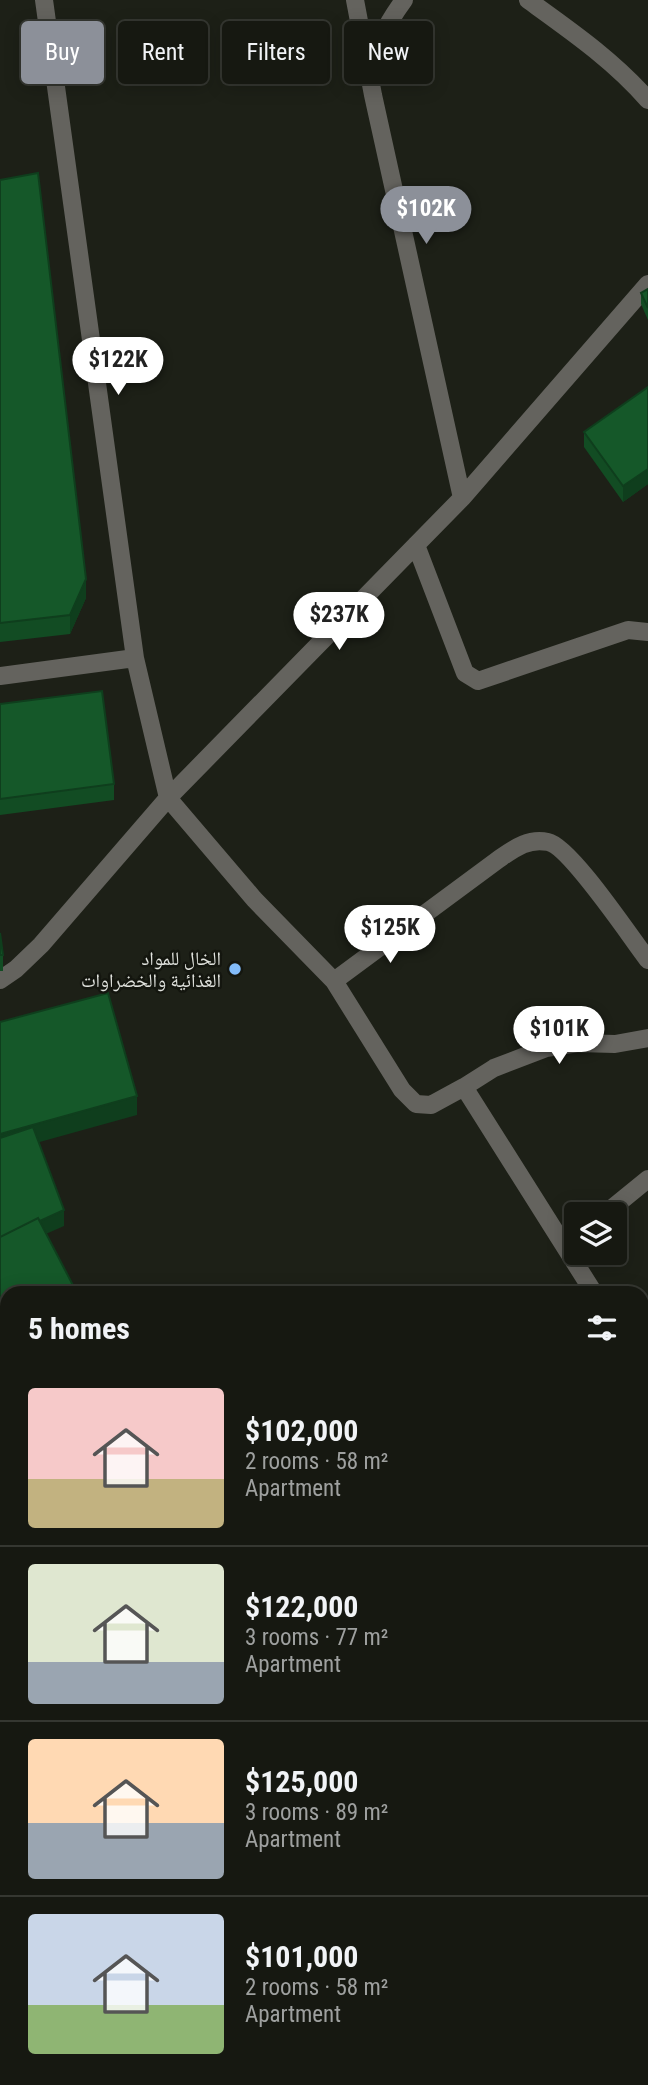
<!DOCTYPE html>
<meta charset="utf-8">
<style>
body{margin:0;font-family:"Roboto Condensed","Noto Naskh Arabic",sans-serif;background:#1f211a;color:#f1f3f6;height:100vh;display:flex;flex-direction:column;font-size:26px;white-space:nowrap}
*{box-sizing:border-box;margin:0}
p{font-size:23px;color:#9ea09f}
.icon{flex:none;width:38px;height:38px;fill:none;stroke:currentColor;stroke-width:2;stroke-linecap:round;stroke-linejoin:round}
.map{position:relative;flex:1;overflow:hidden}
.side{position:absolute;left:0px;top:1286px;width:649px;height:800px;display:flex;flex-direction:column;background:#161811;border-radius:21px 21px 0 0;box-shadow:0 4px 18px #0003,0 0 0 2px #353731}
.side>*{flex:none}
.banner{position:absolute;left:21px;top:21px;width:607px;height:63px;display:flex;gap:14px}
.buttons{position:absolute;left:564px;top:1202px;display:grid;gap:14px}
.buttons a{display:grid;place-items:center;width:63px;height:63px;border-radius:7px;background:#161811;box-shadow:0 4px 18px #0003,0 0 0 2px #353731;font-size:35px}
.price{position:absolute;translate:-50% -60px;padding:0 16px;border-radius:24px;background:#fff;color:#222;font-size:23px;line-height:46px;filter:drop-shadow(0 2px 4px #0008)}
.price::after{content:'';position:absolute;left:50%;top:42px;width:21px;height:16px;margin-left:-10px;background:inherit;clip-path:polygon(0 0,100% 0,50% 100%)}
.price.active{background:#8c9099;color:#fff}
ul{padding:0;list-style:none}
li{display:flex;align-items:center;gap:21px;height:175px;padding:0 28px}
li+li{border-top:2px solid #353731}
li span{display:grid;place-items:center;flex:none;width:196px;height:140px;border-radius:7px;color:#555}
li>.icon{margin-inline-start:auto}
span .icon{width:84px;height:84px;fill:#fffc;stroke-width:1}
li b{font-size:30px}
h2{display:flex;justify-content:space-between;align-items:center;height:84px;padding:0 28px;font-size:30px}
.tag{padding:0 24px;border-radius:7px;background:#161811;box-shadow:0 4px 18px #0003,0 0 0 2px #353731;font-size:24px;line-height:63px}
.tag.active{background:#8c9099;color:#fff}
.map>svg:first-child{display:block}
</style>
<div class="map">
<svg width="648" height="2085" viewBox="0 0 648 2085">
<rect width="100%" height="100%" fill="#1d2017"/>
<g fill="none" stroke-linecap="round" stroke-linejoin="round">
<path stroke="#64635e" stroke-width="18" d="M 44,0 L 135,658 L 168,798 L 254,899 L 334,981 L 499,859 C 515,848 528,838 548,842 C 570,846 631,938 648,960
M 355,0 L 373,95 L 462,498
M 528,0 C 571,31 613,60 648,100
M 375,74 C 379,39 383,29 404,0
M 416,545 L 465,673 L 478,681 L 628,630 L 648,632
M 0,676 L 135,658
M 0,980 L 16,969 L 41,945 L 168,798 L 462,498 L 648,284
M 334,981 L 402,1090 L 416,1104 L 431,1105 L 464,1087 L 594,1293
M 464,1087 L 494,1068 L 546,1048 L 578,1043 L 615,1044 L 648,1038
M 605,1214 L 648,1179
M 0,1464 L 7,1461
M 642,1782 L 648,1780
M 0,1838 L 7,1837
M 288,2079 L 289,2085
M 634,2079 L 635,2085"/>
<path stroke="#aaa89f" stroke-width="18" d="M 0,2033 L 7,2068"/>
</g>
<path fill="#124c23" d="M 0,180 L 86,598 L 70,634 L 0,642 Z
M 648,289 L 648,320 L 641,304 L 641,293 Z
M 648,387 L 648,484 L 623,502 L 584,447 L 584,432 Z
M 0,704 L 114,784 L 114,800 L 0,815 Z
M 0,933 L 3,955 L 3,971 L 0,971 Z"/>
<path fill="#0f3e1d" d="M 648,469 L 648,484 L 623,502 L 623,486 Z
M 86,579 L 86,598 L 70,634 L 70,615 Z
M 137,1096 L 137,1115 L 0,1153 L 0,1134 Z
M 64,1210 L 64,1226 L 0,1254 L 0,1238 Z
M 7,1428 L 7,1444 L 0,1447 L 0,1431 Z
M 7,1804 L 7,1820 L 0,1821 L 0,1805 Z"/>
<path fill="#155829" stroke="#0f3e1d" stroke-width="2" d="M 38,173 L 86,579 L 70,615 L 0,623 L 0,180 Z
M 648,289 L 648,308 L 641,293 Z
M 648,387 L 648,469 L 623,486 L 584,432 Z
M 102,691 L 114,784 L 0,799 L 0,704 Z
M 0,933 L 3,955 L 0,955 Z
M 108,993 L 137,1096 L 0,1134 L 0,1022 Z
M 33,1127 L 64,1210 L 40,1221 L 38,1218 L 0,1237 L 0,1138 Z
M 38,1218 L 77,1293 L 7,1293 L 7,1344 L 0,1347 L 0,1237 Z
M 7,1347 L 7,1428 L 0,1431 L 0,1350 Z
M 7,1489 L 7,1804 L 0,1805 L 0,1491 Z
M 66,2079 L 171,2079 L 172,2085 L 49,2085 L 48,2082 Z"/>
<circle fill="#83bcfa" stroke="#14160f" stroke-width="2.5" cx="235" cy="969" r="7"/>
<g text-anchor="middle" stroke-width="5" stroke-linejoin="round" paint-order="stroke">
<g font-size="19" fill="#e1e3de" stroke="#14160f" text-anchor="end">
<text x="221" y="965">الخال للمواد<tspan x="221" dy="22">الغذائية والخضراوات</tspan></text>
</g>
</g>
</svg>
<div class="buttons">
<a><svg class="icon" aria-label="layers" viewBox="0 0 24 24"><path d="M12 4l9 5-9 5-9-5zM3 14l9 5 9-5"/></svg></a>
</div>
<b class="price active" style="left:426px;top:246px">$102K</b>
<b class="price" style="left:118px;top:397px">$122K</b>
<b class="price" style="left:339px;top:652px">$237K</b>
<b class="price" style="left:390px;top:965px">$125K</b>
<b class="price" style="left:559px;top:1066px">$101K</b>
<div class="banner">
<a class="tag active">Buy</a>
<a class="tag">Rent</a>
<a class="tag">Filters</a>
<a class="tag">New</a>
</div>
<section class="side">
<h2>5 homes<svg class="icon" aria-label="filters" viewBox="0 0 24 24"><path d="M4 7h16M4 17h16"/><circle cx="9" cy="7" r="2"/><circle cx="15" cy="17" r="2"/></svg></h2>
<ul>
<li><span style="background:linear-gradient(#f6c9c9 65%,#c2b280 0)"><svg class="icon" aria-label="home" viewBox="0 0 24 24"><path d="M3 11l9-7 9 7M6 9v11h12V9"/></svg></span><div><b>$102,000</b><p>2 rooms · 58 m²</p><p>Apartment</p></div></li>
<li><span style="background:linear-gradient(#dfe7d0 70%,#9aa5b1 0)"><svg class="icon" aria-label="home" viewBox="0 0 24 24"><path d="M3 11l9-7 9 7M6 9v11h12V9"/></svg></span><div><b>$122,000</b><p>3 rooms · 77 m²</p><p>Apartment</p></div></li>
<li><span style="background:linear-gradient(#ffd9b3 60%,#9aa5b1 0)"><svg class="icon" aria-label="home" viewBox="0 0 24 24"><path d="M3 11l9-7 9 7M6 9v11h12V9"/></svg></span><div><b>$125,000</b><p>3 rooms · 89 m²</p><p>Apartment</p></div></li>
<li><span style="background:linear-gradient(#c9d6e8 65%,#8fb573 0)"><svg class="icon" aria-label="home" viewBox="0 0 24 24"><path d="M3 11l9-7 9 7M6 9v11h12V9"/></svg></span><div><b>$101,000</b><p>2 rooms · 58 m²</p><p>Apartment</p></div></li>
</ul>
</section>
</div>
